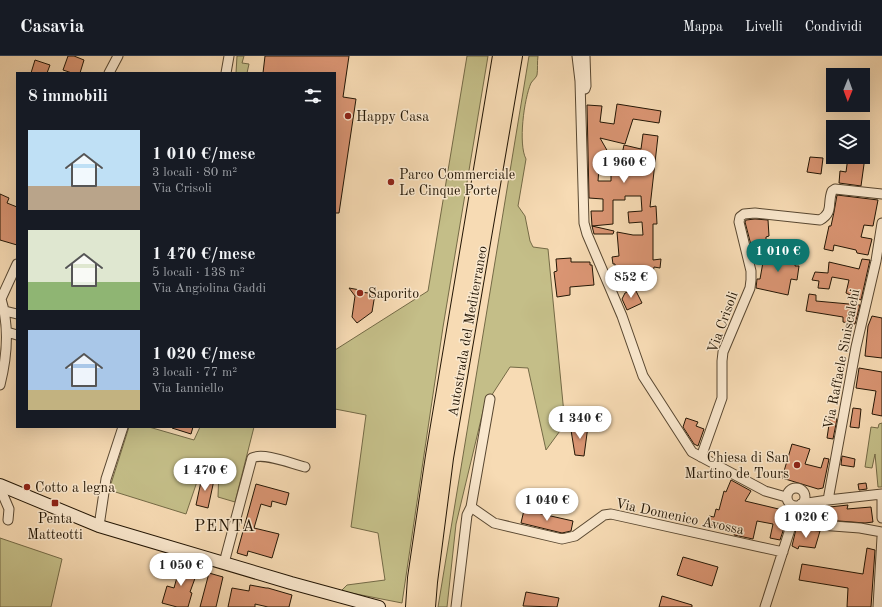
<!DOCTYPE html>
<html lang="it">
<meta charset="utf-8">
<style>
body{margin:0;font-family:"Old Standard TT",serif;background:#242831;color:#f1f3f6;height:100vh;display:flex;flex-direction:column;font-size:15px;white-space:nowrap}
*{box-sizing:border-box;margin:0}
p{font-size:13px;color:#9ea1a6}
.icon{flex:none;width:22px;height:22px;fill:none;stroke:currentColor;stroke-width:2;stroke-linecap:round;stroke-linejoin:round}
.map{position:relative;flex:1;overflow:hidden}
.details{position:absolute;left:16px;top:16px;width:320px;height:356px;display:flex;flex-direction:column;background:#171b24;border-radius:0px;box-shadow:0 4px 16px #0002}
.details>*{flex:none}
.needle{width:26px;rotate:181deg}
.controls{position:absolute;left:826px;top:12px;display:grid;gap:8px}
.controls a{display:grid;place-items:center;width:44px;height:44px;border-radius:0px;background:#171b24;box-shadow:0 4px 16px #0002;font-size:20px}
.price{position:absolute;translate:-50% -34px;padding:0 9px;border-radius:14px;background:#fff;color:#222;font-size:13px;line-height:26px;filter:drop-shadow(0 1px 2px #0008)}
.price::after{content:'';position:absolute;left:50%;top:24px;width:12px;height:9px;margin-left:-6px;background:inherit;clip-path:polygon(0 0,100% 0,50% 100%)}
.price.current{background:#0f766e;color:#fff}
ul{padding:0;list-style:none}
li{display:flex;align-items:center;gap:12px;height:100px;padding:0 12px}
li span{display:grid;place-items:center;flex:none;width:112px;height:80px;border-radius:0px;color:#555}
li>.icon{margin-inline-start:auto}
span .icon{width:48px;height:48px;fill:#fffc;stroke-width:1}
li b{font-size:17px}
h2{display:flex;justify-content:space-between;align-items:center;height:48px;padding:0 12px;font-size:17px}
header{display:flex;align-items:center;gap:24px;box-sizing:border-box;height:56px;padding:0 20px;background:#171b24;border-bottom:1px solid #363941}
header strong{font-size:19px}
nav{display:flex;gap:22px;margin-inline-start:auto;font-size:14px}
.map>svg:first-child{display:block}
</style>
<header>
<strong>Casavia</strong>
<nav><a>Mappa</a><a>Livelli</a><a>Condividi</a></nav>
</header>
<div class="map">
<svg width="882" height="551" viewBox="0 0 882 551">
<rect width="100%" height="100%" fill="#f7dbb4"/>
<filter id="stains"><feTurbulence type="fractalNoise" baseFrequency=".005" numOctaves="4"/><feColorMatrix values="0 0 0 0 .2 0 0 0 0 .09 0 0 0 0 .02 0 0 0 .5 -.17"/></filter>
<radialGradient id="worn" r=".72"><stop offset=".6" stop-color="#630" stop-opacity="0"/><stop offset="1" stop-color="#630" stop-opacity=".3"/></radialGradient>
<path fill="#c4be88" stroke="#746a46" d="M 237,0 L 244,0 L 242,7 L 249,8 L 247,17 L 236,17 Z
M 467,0 L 488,0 L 443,271 L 402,547 L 341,535 L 347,529 L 385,524 L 378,477 L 351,471 L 366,359 L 335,353 L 335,294 L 428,235 Z
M 529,0 L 538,0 C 537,6 538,13 537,19 C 536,22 533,24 531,27 C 524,43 518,88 526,103 L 518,150 L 525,160 L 530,185 L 533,191 L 548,193 L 565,368 L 546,394 L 528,312 L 510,311 L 484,351 L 456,468 L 447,551 L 438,551 Z
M 882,367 L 882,431 L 878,431 L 875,398 L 872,412 L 865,411 L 871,371 L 878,372 L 879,368 Z
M 129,371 L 149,371 L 194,384 L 200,371 L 254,371 L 235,446 L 218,441 L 219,412 L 202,411 L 186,458 L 109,434 Z
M 0,482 L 62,503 L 51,551 L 0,551 Z"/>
<path fill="#da9573" stroke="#231605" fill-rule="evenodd" d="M 68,0 L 74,0 L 84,4 L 80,17 L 72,17 L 63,14 Z
M 265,0 L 349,0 L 343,41 L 356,43 L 339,157 L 335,157 L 335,17 L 263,17 Z
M 35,4 L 50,9 L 47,17 L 31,17 Z
M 617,48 L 661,55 L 659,67 L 633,63 L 625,88 L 600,82 L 608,96 L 608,101 L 621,103 L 624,89 L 641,93 L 643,78 L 658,80 L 650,151 L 656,150 L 657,168 L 653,168 L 653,204 L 661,203 L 660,212 L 654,211 L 653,217 L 644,216 L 644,222 L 616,223 L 615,208 L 613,208 L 612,201 L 619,200 L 617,176 L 633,179 L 643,179 L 642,166 L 629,167 L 628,156 L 642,155 L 641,140 L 625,140 L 625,144 L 613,144 L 613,168 L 592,170 L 591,155 L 603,155 L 603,143 L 589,142 L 587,49 L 602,50 L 600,66 L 614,68 ZM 599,112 L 611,114 L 611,125 L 598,125 Z
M 810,101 L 823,102 L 821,118 L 807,116 Z
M 848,101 L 865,101 L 861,130 L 839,127 L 840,115 L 846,116 Z
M 0,138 L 9,142 L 7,147 L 17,151 L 17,189 L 0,184 Z
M 837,139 L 878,144 L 873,170 L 864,169 L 861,181 L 872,183 L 868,199 L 857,197 L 856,194 L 834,189 L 833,195 L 824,193 L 829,170 L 831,170 L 834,156 Z
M 755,163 L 768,164 L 769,180 L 766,181 L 766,188 L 751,189 L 745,166 L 746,164 Z
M 592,170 L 614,175 L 613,178 L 594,178 Z
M 765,195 L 796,200 L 795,210 L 799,210 L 797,224 L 791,223 L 788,239 L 756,232 L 757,223 L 760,223 Z
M 571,202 L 571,206 L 590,206 L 590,209 L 592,209 L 594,229 L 570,231 L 570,239 L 557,241 L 554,216 L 557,215 L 556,203 Z
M 862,203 L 870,204 L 861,244 L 846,237 L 849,224 L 832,221 L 829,233 L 818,232 L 819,225 L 812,224 L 815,216 L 828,217 L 829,206 L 859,213 Z
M 349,232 L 360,234 L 361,236 L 375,238 L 372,256 L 357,267 L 352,261 L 355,240 Z
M 635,233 L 642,247 L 627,254 L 622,243 L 625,237 Z
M 809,238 L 816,239 L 816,245 L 860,249 L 855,268 L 843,266 L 843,261 L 806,255 Z
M 872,260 L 882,262 L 882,302 L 865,300 L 868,270 Z
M 859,312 L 882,316 L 882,360 L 872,358 L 876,335 L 856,332 Z
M 853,352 L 861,353 L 859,372 L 850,371 Z
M 686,362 L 698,366 L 696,370 L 704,373 L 698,390 L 694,388 L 683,371 Z
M 830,362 L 837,363 L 833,383 L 827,382 Z
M 588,370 L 584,400 L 575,399 L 571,374 Z
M 173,371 L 193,371 L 191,378 L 172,372 Z
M 792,388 L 810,393 L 805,408 L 821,412 L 824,402 L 829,403 L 823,432 L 818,433 L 782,422 Z
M 842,400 L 855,403 L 854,411 L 841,409 Z
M 202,421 L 214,424 L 208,452 L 196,449 Z
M 731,424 L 751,435 L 745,445 L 787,455 L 786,466 L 780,484 L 770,482 L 773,468 L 757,465 L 753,483 L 734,479 L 735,476 L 707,468 L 709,460 L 714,461 L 716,453 L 719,454 L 724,435 L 726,436 Z
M 866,427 L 867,433 L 859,434 L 858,428 Z
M 256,428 L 289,437 L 286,449 L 272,445 L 271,451 L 261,448 L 254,472 L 279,478 L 272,502 L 248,495 L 247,500 L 237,497 Z
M 848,449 L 847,453 L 871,451 L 873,466 L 865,467 L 800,462 L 802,454 Z
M 524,454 L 573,465 L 571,475 L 562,477 L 521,467 Z
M 796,473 L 820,475 L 815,492 L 799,490 L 798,493 L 792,490 Z
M 867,492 L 875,494 L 871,551 L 847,551 L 848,532 L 799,524 L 802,508 L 863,518 Z
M 683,501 L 718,511 L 712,530 L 677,519 Z
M 181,507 L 197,511 L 196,514 L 198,514 L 190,536 L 192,537 L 188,551 L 177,551 L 162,547 L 167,530 L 174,532 Z
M 209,517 L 223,521 L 216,551 L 200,551 Z
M 250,529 L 266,532 L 268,532 L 292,539 L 289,551 L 268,551 L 255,548 L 255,551 L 228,551 L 232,532 L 249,535 Z
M 526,536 L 559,542 L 557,551 L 523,550 Z
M 662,540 L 692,549 L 692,551 L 659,551 Z"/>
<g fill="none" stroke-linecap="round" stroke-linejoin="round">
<g stroke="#584731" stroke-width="11">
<path id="street" d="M 577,0 L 580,25 L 584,167 L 587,178 L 622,260 L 643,320 L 692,396 L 765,435 L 786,441
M 109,17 L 118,0
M 226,17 L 229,0
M 585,33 L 586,30 L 585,0
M 5,255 L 17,258
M 7,276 L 17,279
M 0,329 C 7,301 10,272 1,243 L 17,208
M 701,401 L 722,342 L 722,305 L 723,296 L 750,232 L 751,224 L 751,215 L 739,166 L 740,161 L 744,158 L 755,157 L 820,164 C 834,156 827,148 832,135 L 835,133 L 882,138
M 4,431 L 3,439 L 9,453 L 8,464
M787 441a9 9 0 1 1 18 0a9 9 0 1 1-18 0Z
M 882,438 L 882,462
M 828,444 L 856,291 L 876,205 L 882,167
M 801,448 L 828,444 L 882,438
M 471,451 L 490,343
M 792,467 L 860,472 L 882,476
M 99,470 L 106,423 L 123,371
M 224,507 L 252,402 C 264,396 292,408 305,411
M 456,551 L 467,459 L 471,451 L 494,467 L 562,483 L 575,480 L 604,459 L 611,458 L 783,496
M 765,551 L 792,467 L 794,450
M 878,551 L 882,481"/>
</g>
<g stroke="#231605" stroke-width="14">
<path id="secondary" d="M 0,429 L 99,470 L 291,527 L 379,551"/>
</g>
<g stroke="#231605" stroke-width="18">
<path id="highway" d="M 414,551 L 416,522 L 434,400 L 501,0
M 427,551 L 429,526 L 445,402 L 514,0"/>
</g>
<use href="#street" stroke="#fae8ce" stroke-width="9"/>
<use href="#secondary" stroke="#fae8ce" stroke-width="12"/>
<use href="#highway" stroke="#f7dbb4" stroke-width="16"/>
</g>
<g fill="#8f2418" stroke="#fae8ce" stroke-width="1.5">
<circle cx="348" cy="60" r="4"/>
<circle cx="391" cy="126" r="4"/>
<circle cx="360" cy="237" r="4"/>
<circle cx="797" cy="409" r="4"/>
<circle cx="27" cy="431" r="4"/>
<rect x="51" y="443" width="8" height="8" rx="2"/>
</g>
<g text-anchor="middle" stroke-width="3" stroke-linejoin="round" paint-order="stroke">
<g font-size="14" fill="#231605" stroke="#fae8ce" text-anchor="start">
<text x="356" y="65">Happy Casa</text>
<text x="399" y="123">Parco Commerciale<tspan x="399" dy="16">Le Cinque Porte</tspan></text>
<text x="368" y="242">Saporito</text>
<text x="789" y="406" text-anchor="end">Chiesa di San<tspan x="789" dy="16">Martino de Tours</tspan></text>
<text x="35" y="436">Cotto a legna</text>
<text x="55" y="467" text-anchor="middle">Penta<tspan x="55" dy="16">Matteotti</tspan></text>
</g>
<g font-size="14" fill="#231605" stroke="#fae8ce">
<text transform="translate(722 266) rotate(-70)" y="5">Via Crisoli</text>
<text transform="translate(467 275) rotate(-80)" y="5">Autostrada del Mediterraneo</text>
<text transform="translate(841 303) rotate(-79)" y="5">Via Raffaele Siniscalchi</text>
<text transform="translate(680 460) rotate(12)" y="5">Via Domenico Avossa</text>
</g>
<g font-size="16" letter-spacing="1" fill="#231605" stroke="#fae8ce">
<text x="225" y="475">PENTA</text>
</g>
</g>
<rect width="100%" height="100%" filter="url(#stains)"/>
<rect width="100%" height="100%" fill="url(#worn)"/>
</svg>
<div class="controls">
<a><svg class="needle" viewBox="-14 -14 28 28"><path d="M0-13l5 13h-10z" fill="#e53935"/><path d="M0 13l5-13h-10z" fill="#9ea1a6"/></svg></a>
<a><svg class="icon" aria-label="layers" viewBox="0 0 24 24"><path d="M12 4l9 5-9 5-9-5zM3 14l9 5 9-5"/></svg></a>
</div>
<b class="price" style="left:624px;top:128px">1 960 €</b>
<b class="price current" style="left:778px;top:217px">1 010 €</b>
<b class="price" style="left:631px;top:243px">852 €</b>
<b class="price" style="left:580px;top:384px">1 340 €</b>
<b class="price" style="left:205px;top:436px">1 470 €</b>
<b class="price" style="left:547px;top:466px">1 040 €</b>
<b class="price" style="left:806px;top:483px">1 020 €</b>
<b class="price" style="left:181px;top:531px">1 050 €</b>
<section class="details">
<h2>8 immobili<svg class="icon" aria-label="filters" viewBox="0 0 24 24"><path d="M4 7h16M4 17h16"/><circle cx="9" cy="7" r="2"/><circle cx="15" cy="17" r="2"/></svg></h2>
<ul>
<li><span style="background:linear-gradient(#bfe0f5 70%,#b9a48a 0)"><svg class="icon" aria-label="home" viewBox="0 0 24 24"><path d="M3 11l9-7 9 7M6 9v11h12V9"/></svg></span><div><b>1 010 €/mese</b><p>3 locali · 80 m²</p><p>Via Crisoli</p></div></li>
<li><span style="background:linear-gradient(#dfe7d0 65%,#8fb573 0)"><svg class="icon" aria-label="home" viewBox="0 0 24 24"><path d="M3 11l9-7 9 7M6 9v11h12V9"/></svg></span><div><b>1 470 €/mese</b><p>5 locali · 138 m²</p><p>Via Angiolina Gaddi</p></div></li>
<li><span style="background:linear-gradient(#a9c7e8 75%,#c2b280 0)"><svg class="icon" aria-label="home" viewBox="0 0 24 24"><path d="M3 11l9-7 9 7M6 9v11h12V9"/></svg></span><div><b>1 020 €/mese</b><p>3 locali · 77 m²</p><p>Via Ianniello</p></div></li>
</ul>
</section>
</div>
